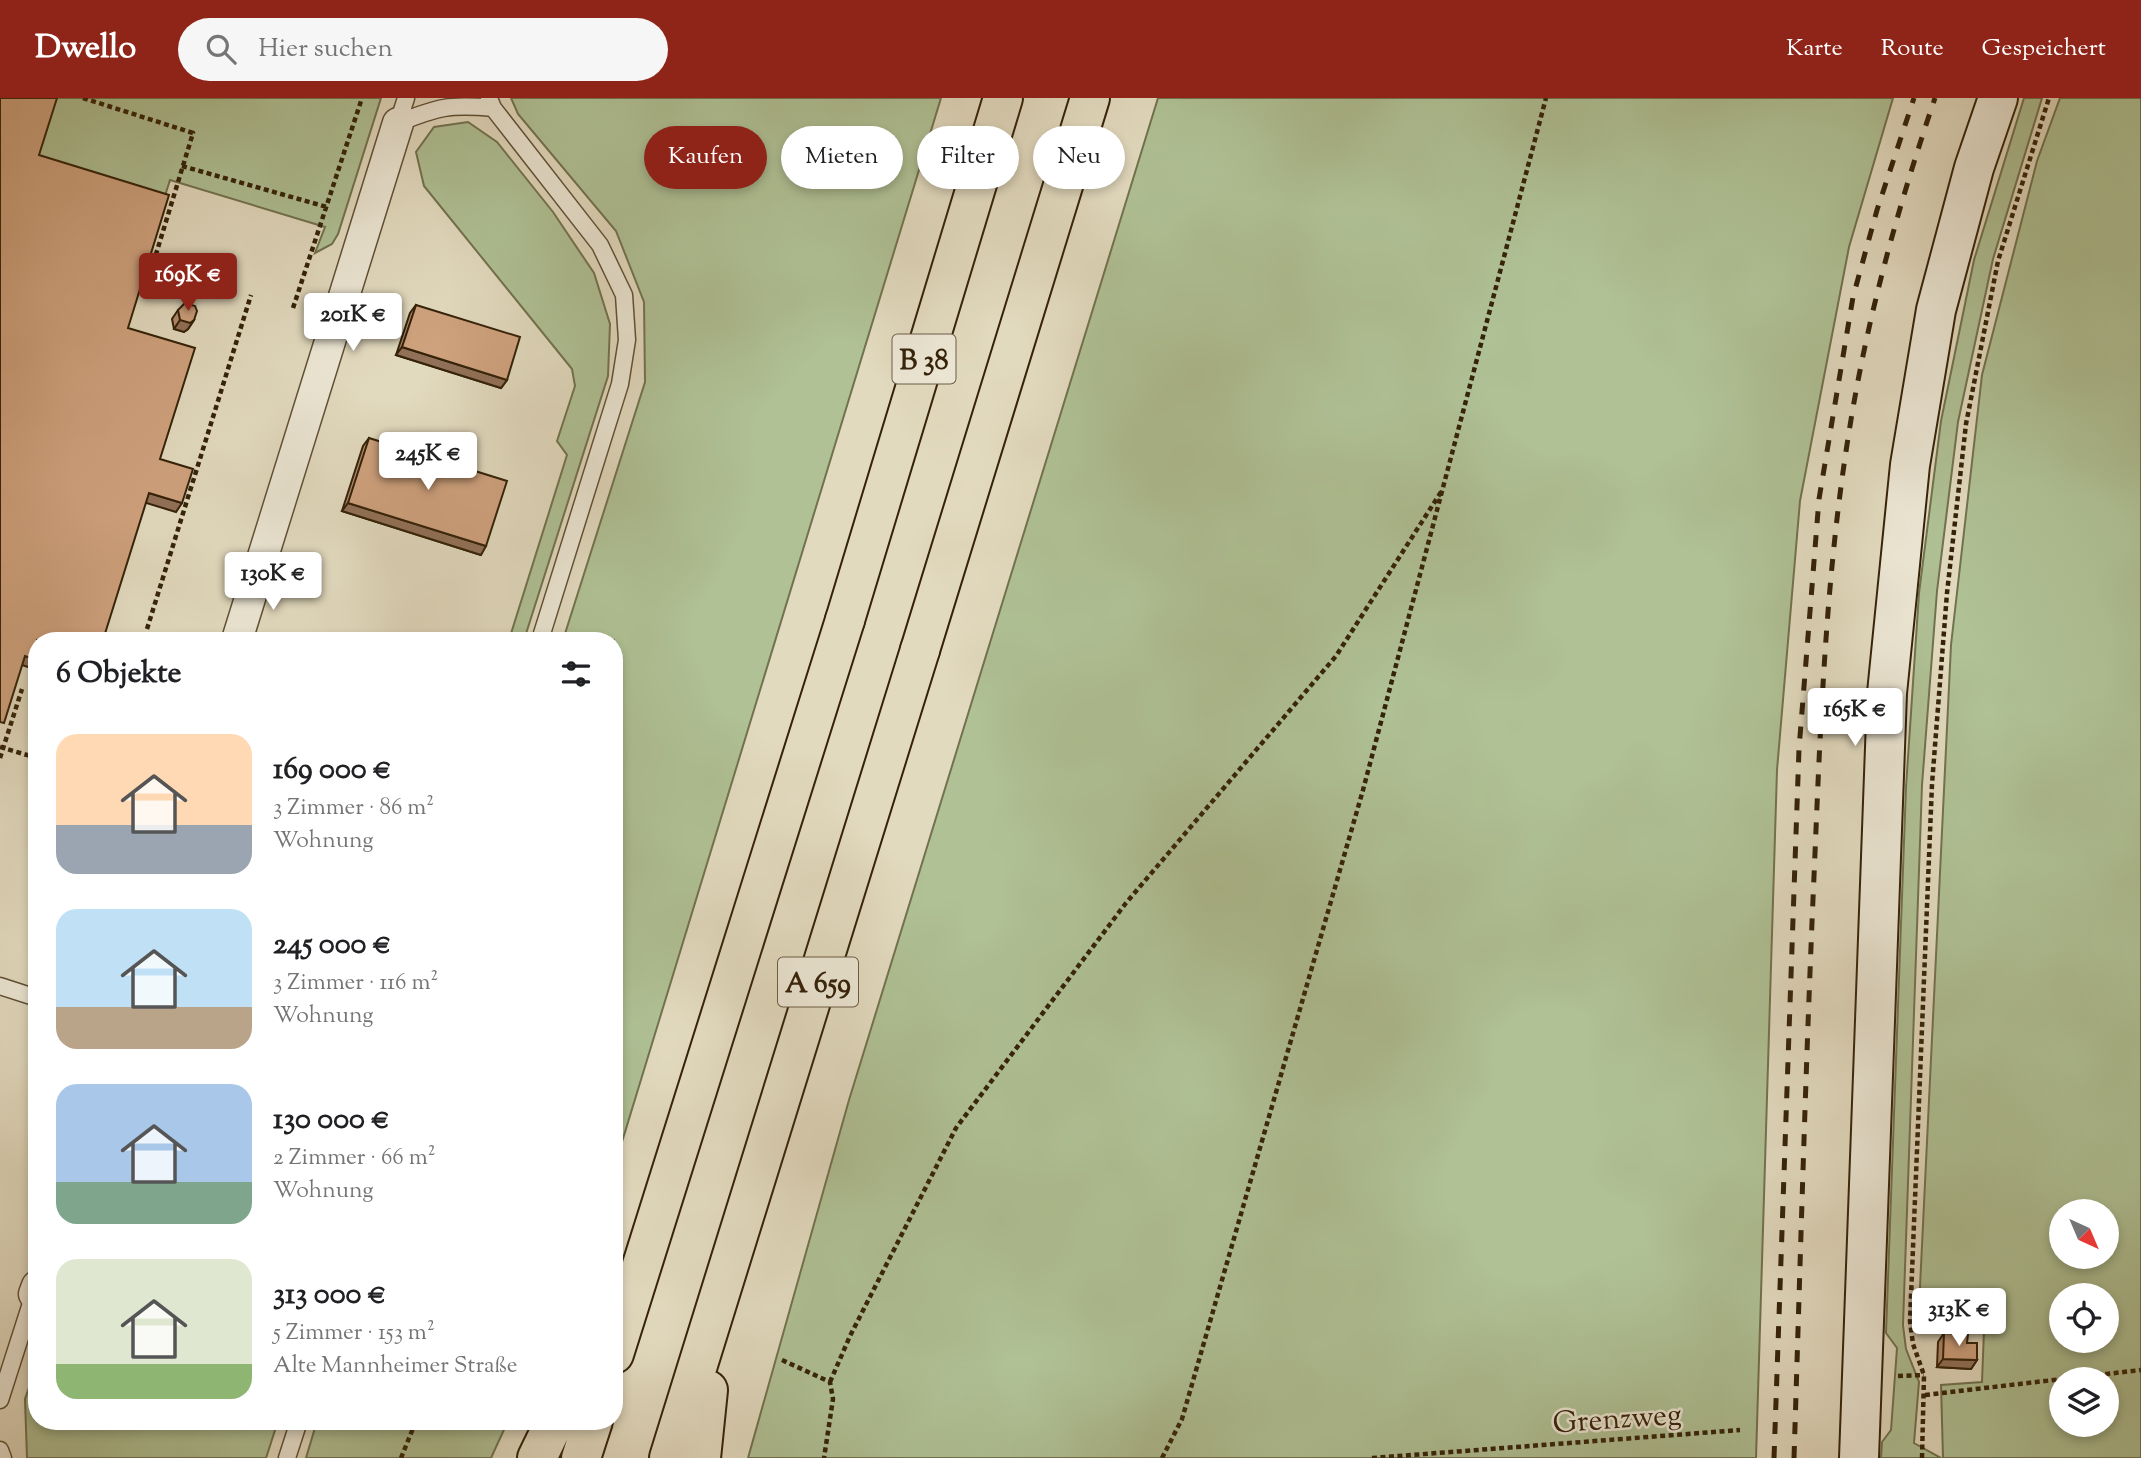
<!DOCTYPE html>
<html lang="de">
<meta charset="utf-8">
<style>
body{margin:0;font-family:"Sorts Mill Goudy",serif;background:#f6f6f6;color:#202124;height:100vh;display:flex;flex-direction:column;font-size:26px;white-space:nowrap}
*{box-sizing:border-box;margin:0}
p{font-size:23px;color:#757577}
.icon{flex:none;width:38px;height:38px;fill:none;stroke:currentColor;stroke-width:2;stroke-linecap:round;stroke-linejoin:round}
.map{position:relative;flex:1;overflow:hidden}
.details{position:absolute;left:28px;top:534px;width:595px;height:798px;display:flex;flex-direction:column;background:#fff;border-radius:28px;box-shadow:0 4px 10px #0003}
.details>*{flex:none}
.banner{position:absolute;left:644px;top:28px;width:665px;height:63px;display:flex;gap:14px}
.needle{width:46px;rotate:136deg}
.controls{position:absolute;left:2049px;top:1101px;display:grid;gap:14px}
.controls a{display:grid;place-items:center;width:70px;height:70px;border-radius:50%;background:#fff;box-shadow:0 4px 10px #0003;font-size:35px}
.price{position:absolute;translate:-50% -60px;padding:0 16px;border-radius:7px;background:#fff;color:#222;font-size:23px;line-height:46px;filter:drop-shadow(0 2px 4px #0008)}
.price::after{content:'';position:absolute;left:50%;top:42px;width:21px;height:16px;margin-left:-10px;background:inherit;clip-path:polygon(0 0,100% 0,50% 100%)}
.price.selected{background:#8f2418;color:#fff}
ul{padding:0;list-style:none}
li{display:flex;align-items:center;gap:21px;height:175px;padding:0 28px}
li span{display:grid;place-items:center;flex:none;width:196px;height:140px;border-radius:21px;color:#555}
li>.icon{margin-inline-start:auto}
span .icon{width:84px;height:84px;fill:#fffc;stroke-width:1}
li b{font-size:30px}
h2{display:flex;justify-content:space-between;align-items:center;height:84px;padding:0 28px;font-size:30px}
.pill{padding:0 24px;border-radius:32px;background:#fff;box-shadow:0 4px 10px #0003;font-size:24px;line-height:63px}
.pill.selected{background:#8f2418;color:#fff}
header{display:flex;align-items:center;gap:42px;box-sizing:border-box;height:98px;padding:0 35px;background:#8f2418;color:#fff}
header strong{font-size:33px}
nav{display:flex;gap:38px;margin-inline-start:auto;font-size:24px}
.search{width:490px;height:63px;background:#f6f6f6;display:flex;align-items:center;gap:18px;box-sizing:border-box;padding:0 24px;border-radius:38px;color:#757577;font-size:26px}
.map>svg:first-child{display:block}
</style>
<header>
<strong>Dwello</strong>
<div class="search"><svg class="icon" aria-label="search" viewBox="0 0 24 24"><circle cx="10" cy="10" r="6"/><path d="M15 15l6 6"/></svg>Hier suchen</div>
<nav><a>Karte</a><a>Route</a><a>Gespeichert</a></nav>
</header>
<div class="map">
<svg width="2141" height="1360" viewBox="0 0 2141 1360">
<rect width="100%" height="100%" fill="#e2dabf"/>
<filter id="stains"><feTurbulence type="fractalNoise" baseFrequency=".00286" numOctaves="4"/><feColorMatrix values="0 0 0 0 .2 0 0 0 0 .09 0 0 0 0 .02 0 0 0 .5 -.17"/></filter>
<radialGradient id="worn" r=".72"><stop offset=".6" stop-color="#630" stop-opacity="0"/><stop offset="1" stop-color="#630" stop-opacity=".3"/></radialGradient>
<path fill="#afc195" stroke="#72724f" stroke-width="2" fill-rule="evenodd" d="M 55,0 L 381,0 L 338,136 L 332,146 L 315,155 L 325,129 L 170,82 L 163,104 L 36,65 Z
M 511,0 L 941,0 L 614,1070 L 614,542 L 563,542 L 645,284 L 644,204 L 616,133 L 518,16 Z
M 1158,0 L 1893,0 L 1849,149 L 1800,403 L 1777,672 L 1756,1360 L 748,1360 L 849,1002 Z
M 2024,0 L 2042,0 L 1993,161 L 1958,324 L 1937,493 L 1922,687 L 1903,1227 L 1906,1251 L 1919,1284 L 1914,1345 L 1941,1360 L 1881,1360 L 1882,1344 L 1891,1332 L 1897,1250 L 1886,1235 L 1906,689 L 1919,495 L 1941,323 L 1974,162 Z
M 2060,0 L 2141,0 L 2141,1360 L 1943,1360 L 1941,1287 L 1982,1284 L 1984,1232 L 1918,1230 L 1951,547 L 1982,277 L 2037,63 ZM 2062,1113 L 2107,1113 L 2107,1158 L 2062,1158 ZM 2062,1197 L 2107,1197 L 2107,1242 L 2062,1242 ZM 2062,1281 L 2107,1281 L 2107,1326 L 2062,1326 Z
M 468,24 L 497,44 L 553,114 L 594,175 L 610,226 L 608,278 L 524,542 L 509,542 L 567,357 L 557,343 L 575,288 L 572,271 L 424,88 L 416,54 L 434,29 Z
M 37,1267 L 37,1323 L 278,1323 L 266,1360 L 27,1360 L 25,1301 Z
M 317,1323 L 508,1323 L 491,1360 L 306,1360 Z"/>
<g fill="none" stroke-linecap="round" stroke-linejoin="round">
<g stroke="#605036" stroke-width="19">
<path id="service" d="M 489,0 L 493,10 L 600,147 L 624,197 L 627,242 L 620,286 L 540,542
M 398,25 C 438,9 449,6 493,10
M 398,25 L 406,0
M 0,888 L 37,900
M 0,1302 L 34,1196
M 0,1352 L 3,1360
M 287,1360 L 299,1323"/>
</g>
<g stroke="#605036" stroke-width="33">
<path id="minor" d="M 237,542 L 398,25
M 34,1196 L 37,1188"/>
</g>
<g stroke="#342209" stroke-width="42">
<path id="secondary" d="M 1859,1360 L 1887,595 L 1910,367 L 1936,212 L 1974,70 L 1998,0"/>
</g>
<g stroke="#342209" stroke-width="42">
<path id="trunk" d="M 845,522 L 1003,0
M 920,552 L 1090,0"/>
</g>
<g stroke="#342209" stroke-width="42">
<path id="motorway" d="M 614,1256 L 845,522
M 537,1360 L 555,1323
M 581,1360 L 593,1323
M 669,1360 L 920,552
M 701,1360 L 708,1292"/>
</g>
<path stroke="#342209" stroke-width="4.5" stroke-dasharray="5 3.5" stroke-linecap="butt" d="M 83,0 L 193,35 L 153,166
M 182,68 L 327,109
M 293,210 L 362,0
M 147,531 L 251,197
M 0,649 L 37,660
M 0,660 L 22,591
M 782,1262 L 830,1284 L 833,1301 L 824,1360
M 1898,1278 L 1924,1277
M 2063,1281 L 2141,1272
M 830,1284 L 850,1238 L 956,1030 L 1126,805 L 1336,558 L 1441,394
M 1925,1297 L 2062,1281
M 401,1360 L 416,1323
M 1162,1360 L 1182,1321 L 1363,692 L 1546,0
M 1372,1360 L 1740,1332
M 1922,1360 L 1924,1277 L 1913,1246 L 1910,1223 L 1932,686 L 1947,495 L 1966,326 L 1998,163 L 2049,0"/>
<use href="#service" stroke="#ece7d5" stroke-width="16"/>
<use href="#minor" stroke="#ece7d5" stroke-width="30"/>
<use href="#secondary" stroke="#ece7d5" stroke-width="38"/>
<use href="#trunk" stroke="#e2dabf" stroke-width="38"/>
<use href="#motorway" stroke="#e2dabf" stroke-width="38"/>
<path stroke="#342209" stroke-width="5" stroke-dasharray="12 12" stroke-linecap="butt" d="M 1774,1360 L 1799,651 L 1819,401 L 1853,199 L 1877,112 L 1914,0
M 1794,1360 C 1800,1174 1805,987 1813,801 C 1820,645 1824,488 1849,334 C 1867,220 1898,109 1935,0"/>
</g>
<path fill="#b28b6c" stroke="#342209" stroke-width="2" d="M 416,207 L 507,282 L 501,290 L 396,257 L 410,215 Z
M 178,212 L 194,222 L 188,231 L 184,234 L 174,231 L 172,221 Z
M 369,340 L 481,457 L 342,413 L 363,348 Z
M 1944,1235 L 1967,1245 L 1977,1262 L 1971,1271 L 1937,1269 L 1938,1244 Z"/>
<path fill="#917158" stroke="#342209" stroke-width="2" d="M 180,222 L 194,222 L 188,231 L 184,234 L 174,231 Z
M 402,249 L 507,282 L 501,290 L 396,257 Z
M 149,395 L 182,405 L 176,414 L 143,404 Z
M 348,405 L 486,448 L 481,457 L 342,413 Z
M 25,558 L 37,562 L 37,572 L 19,566 Z
M 1943,1261 L 1977,1262 L 1971,1271 L 1937,1269 Z"/>
<path fill="#cfa27e" stroke="#342209" stroke-width="2" d="M 0,0 L 57,0 L 39,57 L 169,97 L 128,230 L 195,250 L 160,361 L 193,371 L 182,405 L 149,395 L 103,542 L 37,542 L 37,562 L 25,558 L 4,625 L 0,624 Z
M 185,205 L 195,208 L 197,213 L 194,222 L 190,225 L 180,222 L 178,212 Z
M 416,207 L 520,239 L 507,282 L 402,249 Z
M 369,340 L 507,383 L 486,448 L 348,405 Z
M 1944,1235 L 1968,1236 L 1967,1245 L 1977,1245 L 1977,1262 L 1943,1261 Z"/>
<g text-anchor="middle" stroke-width="5" stroke-linejoin="round" paint-order="stroke">
<g fill="#ece7d5" stroke="#6b5d46" stroke-width="2">
<rect x="892.5" y="236.5" width="63" height="49" rx="5"/>
<rect x="778" y="859.5" width="80" height="49" rx="5"/>
</g>
<g font-size="28" font-weight="bold" fill="#342209">
<text x="924" y="271">B 38</text>
<text x="818" y="894">A 659</text>
</g>
<g font-size="30" fill="#342209" stroke="#ece7d5">
<text transform="translate(1617 1320) rotate(-4)" y="10">Grenzweg</text>
</g>
</g>
<rect width="100%" height="100%" filter="url(#stains)"/>
<rect width="100%" height="100%" fill="url(#worn)"/>
</svg>
<div class="controls">
<a><svg class="needle" viewBox="-14 -14 28 28"><path d="M0-13l5 13h-10z" fill="#e53935"/><path d="M0 13l5-13h-10z" fill="#757577"/></svg></a>
<a><svg class="icon" aria-label="locate" viewBox="0 0 24 24"><circle cx="12" cy="12" r="6"/><path d="M12 2v4M12 18v4M2 12h4M18 12h4"/></svg></a>
<a><svg class="icon" aria-label="layers" viewBox="0 0 24 24"><path d="M12 4l9 5-9 5-9-5zM3 14l9 5 9-5"/></svg></a>
</div>
<b class="price selected" style="left:188px;top:215px">169K €</b>
<b class="price" style="left:353px;top:255px">201K €</b>
<b class="price" style="left:428px;top:394px">245K €</b>
<b class="price" style="left:273px;top:514px">130K €</b>
<b class="price" style="left:1855px;top:650px">165K €</b>
<b class="price" style="left:1959px;top:1250px">313K €</b>
<div class="banner">
<a class="pill selected">Kaufen</a>
<a class="pill">Mieten</a>
<a class="pill">Filter</a>
<a class="pill">Neu</a>
</div>
<section class="details">
<h2>6 Objekte<svg class="icon" aria-label="filters" viewBox="0 0 24 24"><path d="M4 7h16M4 17h16"/><circle cx="9" cy="7" r="2"/><circle cx="15" cy="17" r="2"/></svg></h2>
<ul>
<li><span style="background:linear-gradient(#ffd9b3 65%,#9aa5b1 0)"><svg class="icon" aria-label="home" viewBox="0 0 24 24"><path d="M3 11l9-7 9 7M6 9v11h12V9"/></svg></span><div><b>169 000 €</b><p>3 Zimmer · 86 m²</p><p>Wohnung</p></div></li>
<li><span style="background:linear-gradient(#bfe0f5 70%,#b9a48a 0)"><svg class="icon" aria-label="home" viewBox="0 0 24 24"><path d="M3 11l9-7 9 7M6 9v11h12V9"/></svg></span><div><b>245 000 €</b><p>3 Zimmer · 116 m²</p><p>Wohnung</p></div></li>
<li><span style="background:linear-gradient(#a9c7e8 70%,#7fa58c 0)"><svg class="icon" aria-label="home" viewBox="0 0 24 24"><path d="M3 11l9-7 9 7M6 9v11h12V9"/></svg></span><div><b>130 000 €</b><p>2 Zimmer · 66 m²</p><p>Wohnung</p></div></li>
<li><span style="background:linear-gradient(#dfe7d0 75%,#8fb573 0)"><svg class="icon" aria-label="home" viewBox="0 0 24 24"><path d="M3 11l9-7 9 7M6 9v11h12V9"/></svg></span><div><b>313 000 €</b><p>5 Zimmer · 153 m²</p><p>Alte Mannheimer Straße</p></div></li>
</ul>
</section>
</div>
